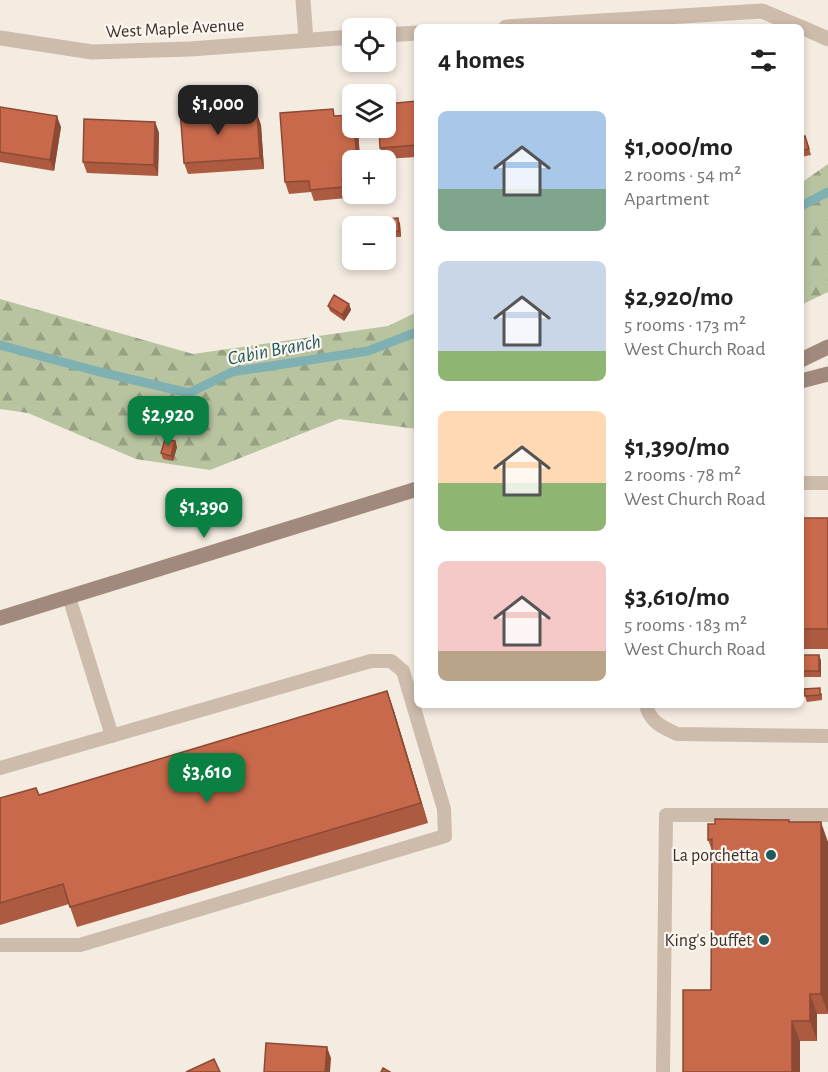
<!DOCTYPE html>
<meta charset="utf-8">
<style>
body{margin:0;font-family:"Alegreya Sans",sans-serif;background:#f2f2f2;color:#222;height:100vh;display:flex;flex-direction:column;font-size:22px;white-space:nowrap}
*{box-sizing:border-box;margin:0}
p{font-size:20px;color:#767676}
.icon{flex:none;width:33px;height:33px;fill:none;stroke:currentColor;stroke-width:2;stroke-linecap:round;stroke-linejoin:round}
.map{position:relative;flex:1;overflow:hidden}
.details{position:absolute;left:414px;top:24px;width:390px;height:684px;display:flex;flex-direction:column;background:#fff;border-radius:9px;box-shadow:0 3px 9px #0003}
.details>*{flex:none}
.tools{position:absolute;left:342px;top:18px;display:grid;gap:12px}
.tools a{display:grid;place-items:center;width:54px;height:54px;border-radius:9px;background:#fff;box-shadow:0 3px 9px #0003;font-size:30px}
.price{position:absolute;translate:-50% -51px;padding:0 14px;border-radius:12px;background:#0b8043;color:#fff;font-size:20px;line-height:39px;filter:drop-shadow(0 2px 3px #0008)}
.price::after{content:'';position:absolute;left:50%;top:36px;width:18px;height:14px;margin-left:-9px;background:inherit;clip-path:polygon(0 0,100% 0,50% 100%)}
.price.active{background:#222;color:#fff}
ul{padding:0;list-style:none}
li{display:flex;align-items:center;gap:18px;height:150px;padding:0 24px}
li span{display:grid;place-items:center;flex:none;width:168px;height:120px;border-radius:9px;color:#555}
li>.icon{margin-inline-start:auto}
span .icon{width:72px;height:72px;fill:#fffc;stroke-width:1}
li b{font-size:26px}
h2{display:flex;justify-content:space-between;align-items:center;height:72px;padding:0 24px;font-size:26px}
.map>svg:first-child{display:block}
</style>
<div class="map">
<svg width="828" height="1072" viewBox="0 0 828 1072">
<defs>
<pattern id="forest-firs" width="22" height="20" patternUnits="userSpaceOnUse" patternTransform="scale(1.5)"><rect width="22" height="20" fill="#b8c4a0"/><path d="M5 1l3.5 6h-7zM16 11l3.5 6h-7z" fill="#97a083"/></pattern>
</defs>
<rect width="100%" height="100%" fill="#f4ebe1"/>
<path fill="url(#forest-firs)" d="M 828,164 L 828,292 L 801,305 L 801,183 Z
M 0,299 L 193,354 L 388,326 L 417,312 L 417,429 L 339,419 L 210,470 L 136,459 L 28,413 L 0,409 Z"/>
<g fill="none" stroke-linecap="round" stroke-linejoin="round">
<path stroke="#7fb0b2" stroke-width="9" d="M 801,206 L 828,192
M 0,345 L 100,372 L 189,393 L 232,372 L 368,351 L 417,332"/>
<path stroke="#cdbbac" stroke-width="14" d="M 801,483 L 828,483
M 69,597 L 112,736
M 646,705 C 650,722 662,727 677,734 L 828,736
M 0,768 L 371,661 L 391,661 L 403,671 L 444,809 L 445,836 L 80,945 L 0,945
M 663,1072 L 666,815 L 828,815"/>
<path stroke="#cdbbac" stroke-width="15" d="M 303,0 L 306,40
M 506,27 L 762,11 L 800,27
M 801,27 L 828,39
M 386,35 L 417,33
M 0,38 L 92,52 L 190,49 L 352,37"/>
<path stroke="#a18a7d" stroke-width="15" d="M 801,360 L 828,347
M 801,381 L 828,374
M 0,618 L 417,489"/>
</g>
<path fill="#ac5a40" d="M 417,101 L 417,157 L 384,159 L 380,148 Z
M 0,107 L 61,127 L 54,171 L 0,162 Z
M 257,114 L 261,125 L 264,169 L 188,174 L 184,163 L 226,116 Z
M 336,116 L 358,128 L 360,160 L 352,160 L 352,190 L 346,190 L 347,198 L 314,201 L 311,192 L 289,194 L 285,182 Z
M 155,122 L 159,133 L 158,176 L 87,173 L 83,162 Z
M 805,136 L 811,155 L 801,157 L 801,137 Z
M 398,218 L 400,224 L 401,237 L 390,237 L 388,232 Z
M 349,304 L 351,310 L 344,321 L 330,311 L 328,306 Z
M 175,441 L 177,447 L 173,461 L 163,459 L 161,453 Z
M 801,518 L 828,518 L 828,649 L 801,649 Z
M 819,655 L 821,661 L 821,677 L 804,677 L 802,671 Z
M 387,691 L 394,711 L 428,823 L 77,927 L 69,904 L 0,925 L 0,798 L 39,795 Z
M 822,693 L 822,700 L 807,702 L 805,696 Z
M 789,820 L 828,1014 L 817,1014 L 817,1041 L 800,1041 L 800,1072 L 683,1072 L 711,990 L 712,850 L 708,840 Z"/>
<path fill="#8c4a34" d="M 257,114 L 261,125 L 264,169 L 260,158 Z
M 57,116 L 61,127 L 54,171 L 50,160 Z
M 155,122 L 159,133 L 158,176 L 154,165 Z
M 354,128 L 358,128 L 360,160 L 357,160 Z
M 342,179 L 346,190 L 347,198 L 343,187 Z
M 398,218 L 400,224 L 401,237 L 399,231 Z
M 349,304 L 351,310 L 344,321 L 342,315 Z
M 175,441 L 177,447 L 173,461 L 171,456 Z
M 819,655 L 821,661 L 821,677 L 819,671 Z
M 387,691 L 394,711 L 428,823 L 421,803 Z
M 821,822 L 828,842 L 828,1014 L 821,994 Z
M 810,994 L 817,1014 L 817,1041 L 810,1021 Z
M 792,1021 L 800,1041 L 800,1072 L 792,1072 Z
M 327,1047 L 331,1058 L 330,1072 L 325,1072 Z"/>
<path fill="#c8694b" stroke="#8c4a34" stroke-width="1.5" d="M 417,101 L 417,145 L 380,148 L 379,128 L 386,128 L 386,104 Z
M 223,106 L 223,116 L 257,114 L 260,158 L 184,163 L 180,110 Z
M 0,107 L 57,116 L 50,160 L 0,152 Z
M 333,109 L 334,116 L 352,115 L 352,128 L 354,128 L 357,160 L 352,160 L 352,178 L 342,179 L 343,187 L 310,190 L 309,181 L 285,182 L 280,113 Z
M 84,119 L 155,122 L 154,165 L 83,162 Z
M 805,136 L 809,149 L 801,151 L 801,137 Z
M 398,218 L 399,231 L 388,232 L 387,219 Z
M 334,295 L 349,304 L 342,315 L 328,306 Z
M 165,439 L 175,441 L 171,456 L 161,453 Z
M 801,518 L 828,518 L 828,629 L 801,629 Z
M 802,655 L 819,655 L 819,671 L 802,671 Z
M 820,688 L 820,695 L 805,696 L 804,689 Z
M 387,691 L 421,803 L 70,907 L 63,884 L 0,903 L 0,798 L 36,788 L 39,795 Z
M 715,819 L 789,820 L 789,822 L 821,822 L 821,994 L 810,994 L 810,1021 L 792,1021 L 792,1072 L 683,1072 L 683,990 L 711,990 L 712,839 L 708,840 L 708,824 L 715,824 Z
M 266,1043 L 327,1047 L 325,1072 L 264,1072 Z
M 214,1059 L 220,1072 L 186,1072 Z
M 383,1068 L 390,1072 L 381,1072 Z"/>
<g fill="#1f5a5e" stroke="#fbf5ee" stroke-width="2">
<circle cx="771" cy="855" r="6"/>
<circle cx="764" cy="940" r="6"/>
</g>
<g text-anchor="middle" stroke-width="4.5" stroke-linejoin="round" paint-order="stroke">
<g font-size="18" fill="#3b302b" stroke="#fbf5ee">
<text transform="translate(175 28) rotate(-3)" y="6">West Maple Avenue</text>
</g>
<g font-size="18" fill="#3b302b" stroke="#fbf5ee" text-anchor="end">
<text x="759" y="861">La porchetta</text>
<text x="752" y="946">King's buffet</text>
</g>
<g font-size="20" font-style="italic" fill="#1f5a5e" stroke="#fbf5ee">
<text transform="translate(274 349) rotate(-11)" y="7">Cabin Branch</text>
</g>
</g>
</svg>
<div class="tools">
<a><svg class="icon" aria-label="locate" viewBox="0 0 24 24"><circle cx="12" cy="12" r="6"/><path d="M12 2v4M12 18v4M2 12h4M18 12h4"/></svg></a>
<a><svg class="icon" aria-label="layers" viewBox="0 0 24 24"><path d="M12 4l9 5-9 5-9-5zM3 14l9 5 9-5"/></svg></a>
<a>+</a>
<a>−</a>
</div>
<b class="price active" style="left:218px;top:136px">$1,000</b>
<b class="price" style="left:168px;top:447px">$2,920</b>
<b class="price" style="left:204px;top:539px">$1,390</b>
<b class="price" style="left:207px;top:804px">$3,610</b>
<section class="details">
<h2>4 homes<svg class="icon" aria-label="filters" viewBox="0 0 24 24"><path d="M4 7h16M4 17h16"/><circle cx="9" cy="7" r="2"/><circle cx="15" cy="17" r="2"/></svg></h2>
<ul>
<li><span style="background:linear-gradient(#a9c7e8 65%,#7fa58c 0)"><svg class="icon" aria-label="home" viewBox="0 0 24 24"><path d="M3 11l9-7 9 7M6 9v11h12V9"/></svg></span><div><b>$1,000/mo</b><p>2 rooms · 54 m²</p><p>Apartment</p></div></li>
<li><span style="background:linear-gradient(#c9d6e8 75%,#8fb573 0)"><svg class="icon" aria-label="home" viewBox="0 0 24 24"><path d="M3 11l9-7 9 7M6 9v11h12V9"/></svg></span><div><b>$2,920/mo</b><p>5 rooms · 173 m²</p><p>West Church Road</p></div></li>
<li><span style="background:linear-gradient(#ffd9b3 60%,#8fb573 0)"><svg class="icon" aria-label="home" viewBox="0 0 24 24"><path d="M3 11l9-7 9 7M6 9v11h12V9"/></svg></span><div><b>$1,390/mo</b><p>2 rooms · 78 m²</p><p>West Church Road</p></div></li>
<li><span style="background:linear-gradient(#f6c9c9 75%,#b9a48a 0)"><svg class="icon" aria-label="home" viewBox="0 0 24 24"><path d="M3 11l9-7 9 7M6 9v11h12V9"/></svg></span><div><b>$3,610/mo</b><p>5 rooms · 183 m²</p><p>West Church Road</p></div></li>
</ul>
</section>
</div>
